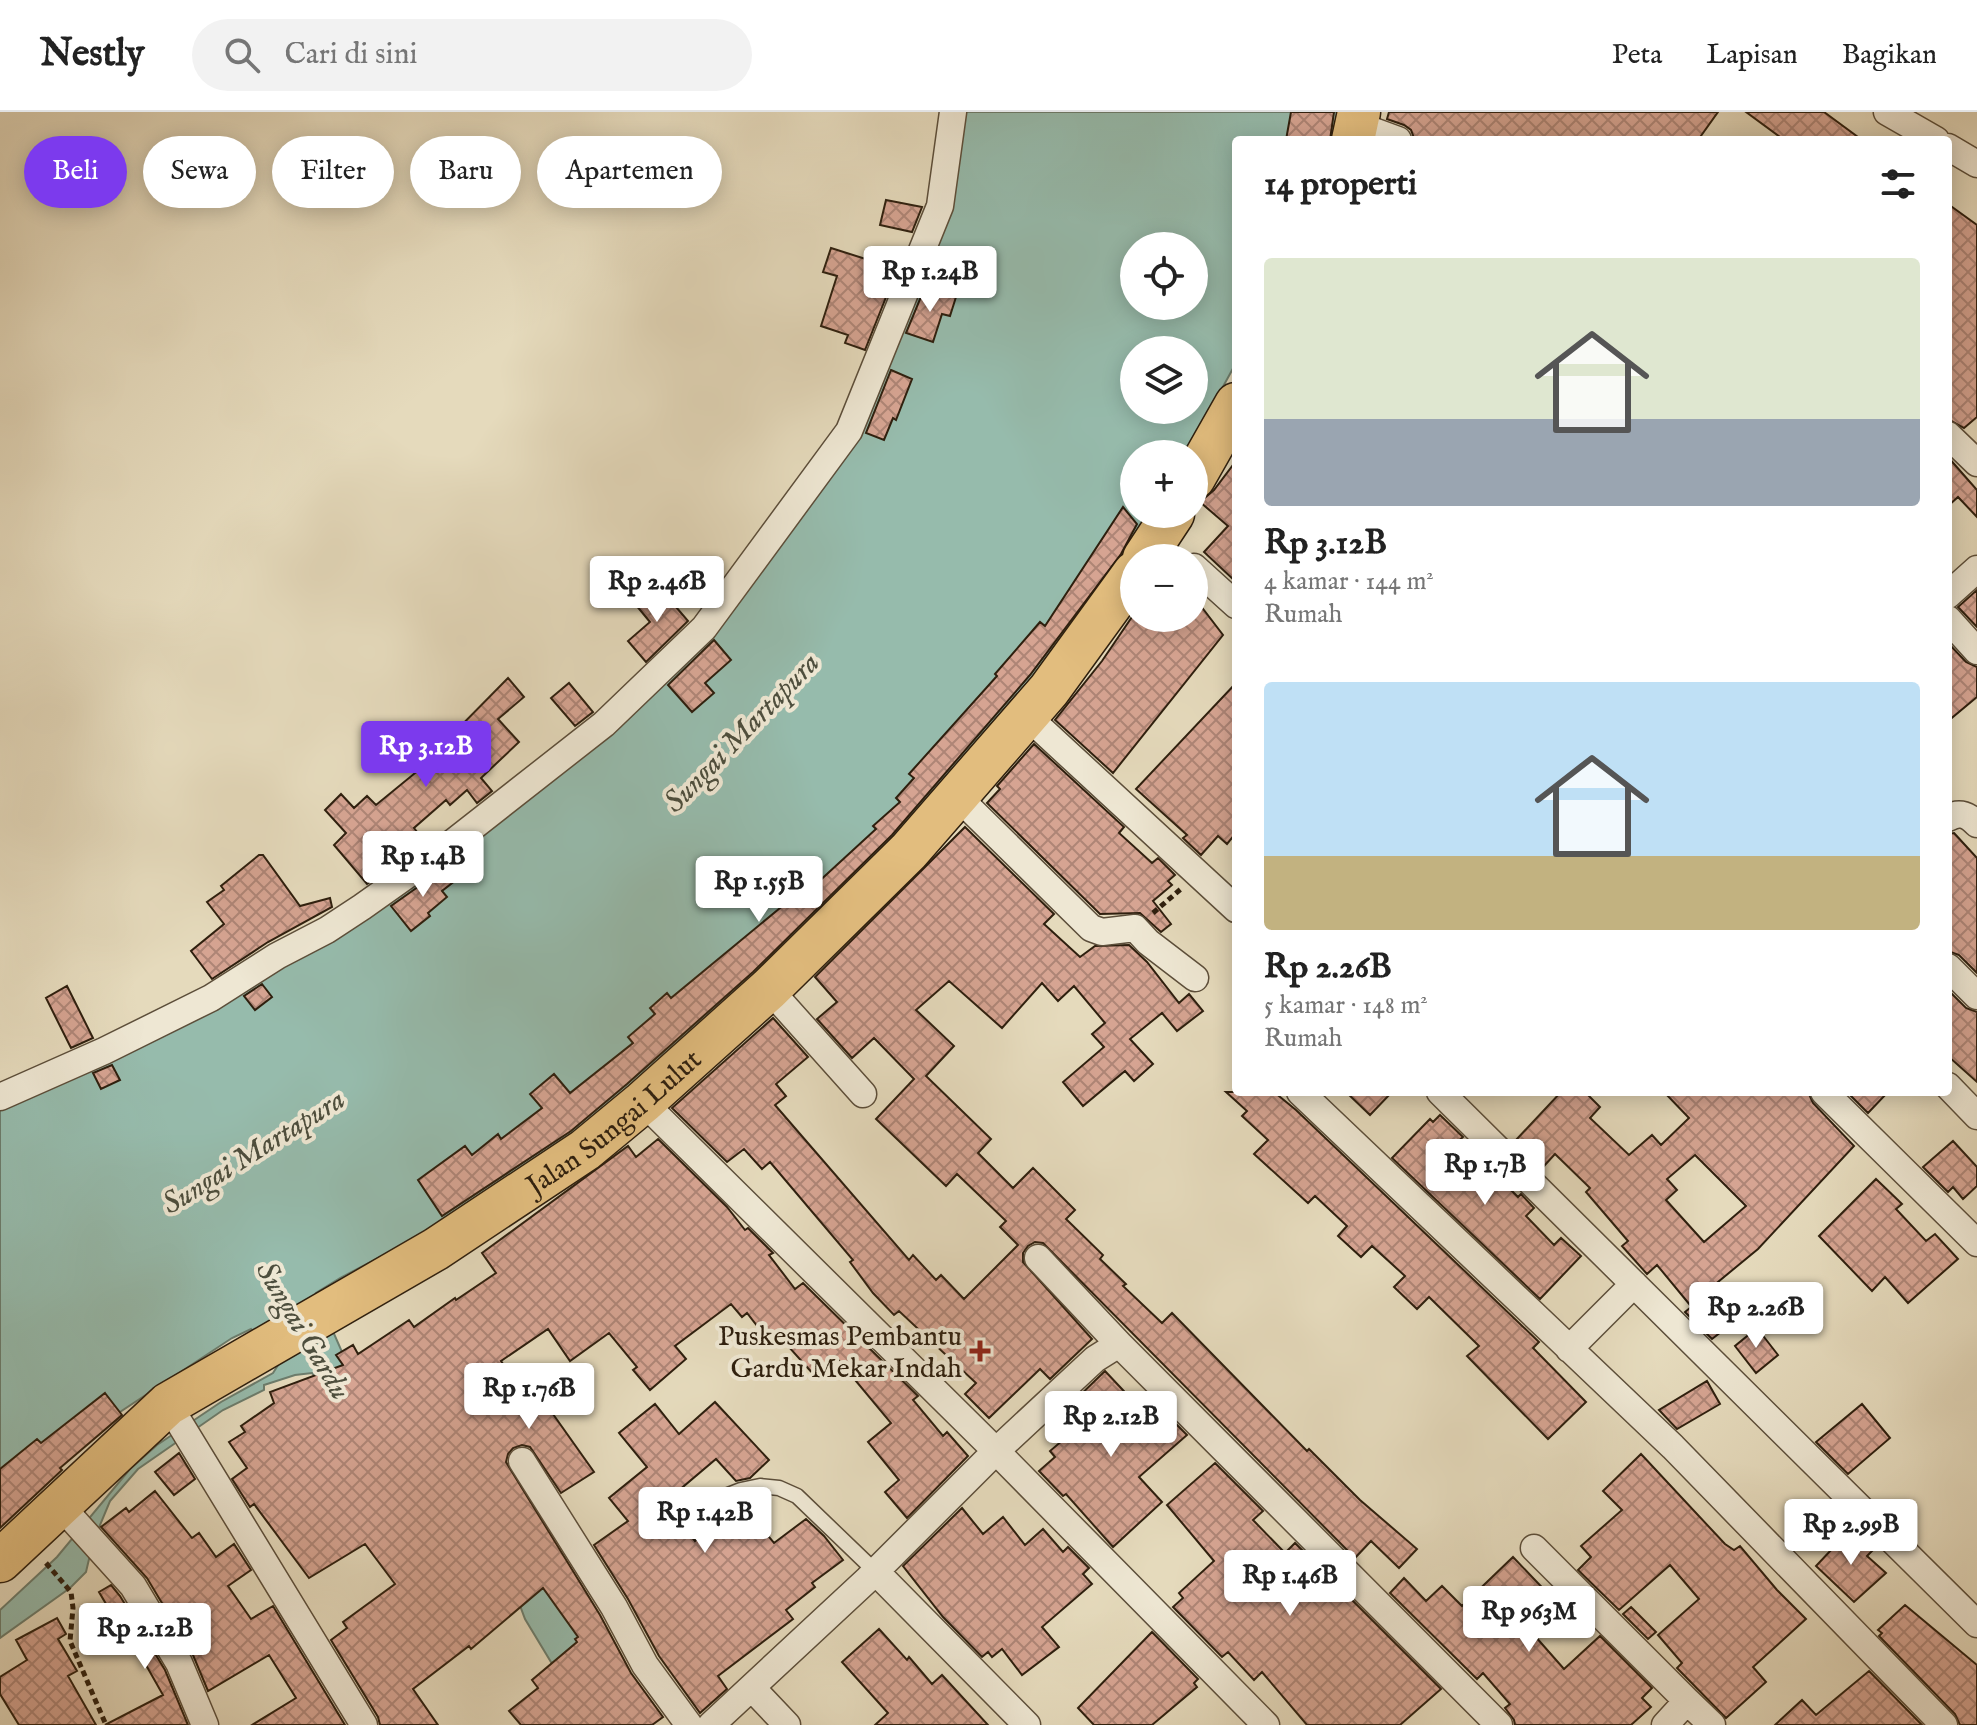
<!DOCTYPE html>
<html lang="id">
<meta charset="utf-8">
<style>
body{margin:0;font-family:"IM FELL English",serif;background:#f2f2f2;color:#222;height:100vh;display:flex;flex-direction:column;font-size:30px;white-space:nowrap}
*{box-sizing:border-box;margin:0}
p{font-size:26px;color:#767676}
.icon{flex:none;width:44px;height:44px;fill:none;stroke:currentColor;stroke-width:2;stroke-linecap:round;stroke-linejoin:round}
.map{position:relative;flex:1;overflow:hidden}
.sheet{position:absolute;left:1232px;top:24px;width:720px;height:960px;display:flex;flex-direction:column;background:#fff;border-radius:8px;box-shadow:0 4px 20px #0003}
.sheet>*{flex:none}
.banner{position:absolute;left:24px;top:24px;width:760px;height:72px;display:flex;gap:16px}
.fabs{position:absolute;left:1120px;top:120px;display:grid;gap:16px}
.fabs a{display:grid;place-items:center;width:88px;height:88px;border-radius:50%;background:#fff;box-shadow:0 4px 20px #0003;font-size:40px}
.price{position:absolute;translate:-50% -68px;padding:0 18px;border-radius:8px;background:#fff;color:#222;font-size:26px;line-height:52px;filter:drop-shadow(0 2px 4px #0008)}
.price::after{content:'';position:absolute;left:50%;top:48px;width:24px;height:18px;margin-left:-12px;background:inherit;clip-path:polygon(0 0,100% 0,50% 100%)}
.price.current{background:#7c3aed;color:#fff}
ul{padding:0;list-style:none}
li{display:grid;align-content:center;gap:16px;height:424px;padding:0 32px}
li span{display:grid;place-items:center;height:248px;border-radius:8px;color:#555}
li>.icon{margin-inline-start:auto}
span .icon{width:144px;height:144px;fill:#fffc;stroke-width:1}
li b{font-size:34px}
h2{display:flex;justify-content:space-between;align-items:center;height:96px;padding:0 32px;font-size:34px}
.chip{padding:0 28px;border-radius:36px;background:#fff;box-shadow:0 4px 20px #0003;font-size:28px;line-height:72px}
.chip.current{background:#7c3aed;color:#fff}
header{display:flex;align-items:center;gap:48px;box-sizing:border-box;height:112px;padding:0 40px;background:#fff;border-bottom:2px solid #e0e0e0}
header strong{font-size:38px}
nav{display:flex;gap:44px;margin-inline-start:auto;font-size:28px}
.search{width:560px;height:72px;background:#f2f2f2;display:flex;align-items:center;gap:20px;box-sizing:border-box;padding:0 28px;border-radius:44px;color:#767676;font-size:30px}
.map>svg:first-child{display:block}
</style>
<header>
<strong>Nestly</strong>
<div class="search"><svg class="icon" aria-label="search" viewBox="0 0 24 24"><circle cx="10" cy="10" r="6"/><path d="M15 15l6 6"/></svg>Cari di sini</div>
<nav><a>Peta</a><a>Lapisan</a><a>Bagikan</a></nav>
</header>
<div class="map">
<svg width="1977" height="1613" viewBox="0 0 1977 1613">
<defs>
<pattern id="building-cross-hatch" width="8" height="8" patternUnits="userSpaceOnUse" patternTransform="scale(2)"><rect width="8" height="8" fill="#d6a492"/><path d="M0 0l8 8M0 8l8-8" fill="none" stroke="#ae8576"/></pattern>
</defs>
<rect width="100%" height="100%" fill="#e5dabc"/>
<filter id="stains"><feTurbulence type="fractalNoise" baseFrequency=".0025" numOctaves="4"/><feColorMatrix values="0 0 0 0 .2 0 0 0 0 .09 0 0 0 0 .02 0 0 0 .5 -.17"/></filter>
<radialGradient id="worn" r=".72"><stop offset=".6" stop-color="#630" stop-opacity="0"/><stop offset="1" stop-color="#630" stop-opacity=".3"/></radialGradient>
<path fill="#96bbac" stroke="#6c7d6d" stroke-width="2" fill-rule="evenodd" d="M 962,0 L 1339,0 L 1331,28 L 1236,28 L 1236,251 L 1186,342 L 1134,342 L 1134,402 L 1151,402 L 1073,531 L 868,769 L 725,902 L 493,1086 L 340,1166 L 316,1181 L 342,1240 L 478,1366 L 641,1613 L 589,1613 L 525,1507 L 505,1453 L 358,1322 L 312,1261 L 295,1263 L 264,1273 L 264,1278 L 223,1298 L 138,1357 L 110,1389 L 93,1430 L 86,1460 L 70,1476 L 0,1526 L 0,1498 L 57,1445 L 130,1357 L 157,1333 L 221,1290 L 273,1261 L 280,1250 L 251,1217 L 232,1226 L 32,1358 L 0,1371 L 0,991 L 128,934 L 581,638 L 851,327 ZM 1134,134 L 1194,134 L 1194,194 L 1134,194 ZM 1134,238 L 1194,238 L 1194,298 L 1134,298 Z"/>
<path fill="url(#building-cross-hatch)" stroke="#2e1f0e" stroke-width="2" fill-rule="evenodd" d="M 1291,0 L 1334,0 L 1330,28 L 1286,28 Z
M 1389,0 L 1718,0 L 1698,28 L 1420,28 L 1414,26 L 1411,18 L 1404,13 L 1387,7 Z
M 1746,0 L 1824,0 L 1862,28 L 1784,28 Z
M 886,88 L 922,95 L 912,120 L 880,113 Z
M 1948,92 L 1977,113 L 1977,305 L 1964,316 L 1948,307 Z
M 831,136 L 894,156 L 892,164 L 894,165 L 865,238 L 845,231 L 848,223 L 821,214 L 837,164 L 823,160 Z
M 925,175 L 956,185 L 950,204 L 942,202 L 933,230 L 906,221 Z
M 891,258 L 912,267 L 896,308 L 893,306 L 884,328 L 866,321 Z
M 1948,345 L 1977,378 L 1977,405 L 1958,385 L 1948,394 Z
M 1236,349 L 1236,470 L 1204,440 L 1228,414 L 1200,390 L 1214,378 Z
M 1123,395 L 1137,412 L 1121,442 L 1030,563 L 892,723 L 753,860 L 627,972 L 571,1019 L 442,1104 L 418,1068 L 465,1034 L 472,1043 L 498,1022 L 501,1027 L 542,996 L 530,982 L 554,962 L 570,981 L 633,931 L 628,925 L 655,902 L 650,896 L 667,881 L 671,886 L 780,796 L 797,778 L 803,784 L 876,717 L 873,714 L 900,690 L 896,686 L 914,666 L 909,662 L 997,564 L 995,562 L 1040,510 L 1045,514 Z
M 658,474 L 688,509 L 646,550 L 628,529 L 650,510 L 636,493 Z
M 1977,478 L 1977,515 L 1958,495 Z
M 1194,485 L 1223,523 L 1113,661 L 1055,608 L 1102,549 L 1134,502 L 1134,506 L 1194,506 Z
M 714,528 L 731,548 L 705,571 L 714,581 L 692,600 L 668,573 Z
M 1948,531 L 1966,550 L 1977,555 L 1977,585 L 1948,609 Z
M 508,566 L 524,585 L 498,607 L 519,630 L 481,666 L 492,679 L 477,691 L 467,678 L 450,693 L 446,688 L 414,716 L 425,730 L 367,772 L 334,733 L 346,721 L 325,698 L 341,682 L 354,696 L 367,684 L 376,693 L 420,657 L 415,652 L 443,627 L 446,629 Z
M 569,571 L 593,600 L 575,614 L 551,586 Z
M 1236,571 L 1236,721 L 1227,732 L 1218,724 L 1201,743 L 1183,726 L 1187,723 L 1136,677 Z
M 1034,632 L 1124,715 L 1119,721 L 1152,751 L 1158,746 L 1175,763 L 1168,769 L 1172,773 L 1153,789 L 1171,812 L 1161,820 L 1140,801 L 1100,802 L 987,691 L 1000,677 L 997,674 Z
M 965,715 L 1054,802 L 1044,812 L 1080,845 L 1095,834 L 1129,833 L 1147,850 L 1179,891 L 1189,882 L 1203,899 L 1177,919 L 1162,901 L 1130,927 L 1153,952 L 1134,969 L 1125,959 L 1083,994 L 1063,970 L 1104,935 L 1092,922 L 1105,911 L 1074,874 L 1058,889 L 1042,871 L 1002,916 L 949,869 L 916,898 L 954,934 L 926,964 L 991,1027 L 978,1041 L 1013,1076 L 1033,1056 L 1075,1098 L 1066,1107 L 1103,1143 L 1100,1147 L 1126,1172 L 1123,1174 L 1162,1211 L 1172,1201 L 1307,1339 L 1309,1337 L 1360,1388 L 1417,1437 L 1399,1456 L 1371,1429 L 1355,1446 L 1043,1131 L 1035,1130 L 1028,1134 L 1023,1141 L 1023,1150 L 1092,1227 L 1050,1267 L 1040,1257 L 989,1306 L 965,1282 L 976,1271 L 899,1199 L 894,1203 L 873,1181 L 850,1150 L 853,1148 L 770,1050 L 762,1057 L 744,1037 L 727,1050 L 672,996 L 773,906 L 808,945 L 776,972 L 786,984 L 775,993 L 909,1148 L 913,1143 L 936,1168 L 941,1163 L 964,1187 L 1018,1133 L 1000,1115 L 1006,1109 L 957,1062 L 946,1074 L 876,1007 L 914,967 L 874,926 L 852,946 L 817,907 L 837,890 L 815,865 Z
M 1954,721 L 1977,746 L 1977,861 L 1959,843 L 1948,839 L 1948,722 Z
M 259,743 L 263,743 L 300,794 L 330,786 L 332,795 L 268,830 L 212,867 L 191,839 L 224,812 L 207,790 L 224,778 L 221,774 Z
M 446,755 L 456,768 L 442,779 L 447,785 L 428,801 L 430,804 L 411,819 L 391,794 Z
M 262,872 L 272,885 L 255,898 L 244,884 Z
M 67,874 L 93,926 L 71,936 L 46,886 Z
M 1948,878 L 1966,896 L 1977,900 L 1977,970 L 1948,944 Z
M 112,953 L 120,968 L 101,977 L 93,961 Z
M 1226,980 L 1274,980 L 1296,998 L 1539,1230 L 1533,1236 L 1586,1290 L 1548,1327 L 1467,1244 L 1479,1234 L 1429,1185 L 1417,1197 L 1394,1175 L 1405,1164 L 1372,1134 L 1361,1145 L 1338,1124 L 1347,1114 L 1315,1084 L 1308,1091 L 1254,1042 L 1268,1028 L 1242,1004 L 1247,999 Z
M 1346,980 L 1392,980 L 1370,1003 Z
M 1561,980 L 1585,980 L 1600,995 L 1590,1006 L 1629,1043 L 1652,1023 L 1661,1033 L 1689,1006 L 1664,980 L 1808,980 L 1813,991 L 1854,1034 L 1758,1137 L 1690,1193 L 1657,1153 L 1647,1162 L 1622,1134 L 1628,1129 L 1586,1080 L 1590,1076 L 1555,1042 L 1544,1054 L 1516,1028 ZM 1695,1043 L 1746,1094 L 1704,1130 L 1666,1088 L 1677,1078 L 1667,1067 Z
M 1847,980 L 1888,980 L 1868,1001 Z
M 1440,1003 L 1463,1025 L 1455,1032 L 1485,1061 L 1489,1056 L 1518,1085 L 1521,1082 L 1534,1096 L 1526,1104 L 1554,1133 L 1561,1126 L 1581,1144 L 1540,1187 L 1392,1046 L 1430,1007 L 1433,1010 Z
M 658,1027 L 727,1095 L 745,1118 L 748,1116 L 773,1141 L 769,1143 L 795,1177 L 803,1171 L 918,1284 L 913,1288 L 943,1324 L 947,1320 L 968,1344 L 907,1406 L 885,1380 L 899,1368 L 868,1330 L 891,1311 L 836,1245 L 815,1264 L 780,1225 L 771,1232 L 747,1201 L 742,1205 L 731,1192 L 675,1234 L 686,1247 L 650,1278 L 633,1258 L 637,1255 L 609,1221 L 570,1249 L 548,1217 L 501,1249 L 525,1283 L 538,1273 L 552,1292 L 548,1295 L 594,1360 L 561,1381 L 530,1335 L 522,1333 L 513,1336 L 508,1342 L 506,1350 L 600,1503 L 631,1561 L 663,1605 L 652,1613 L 521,1613 L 509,1599 L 538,1576 L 532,1568 L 577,1530 L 575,1527 L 578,1525 L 543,1476 L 471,1537 L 469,1534 L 413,1577 L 438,1613 L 380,1613 L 378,1605 L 331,1528 L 347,1516 L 343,1510 L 395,1472 L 365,1432 L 309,1466 L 254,1392 L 250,1395 L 232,1367 L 247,1356 L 229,1330 L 245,1320 L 241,1314 L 274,1291 L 270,1280 L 343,1253 L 336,1243 L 353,1233 L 358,1242 L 409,1208 L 414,1215 L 455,1186 L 456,1188 L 496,1161 L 482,1141 L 628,1034 L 636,1045 Z
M 1953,1029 L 1977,1055 L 1977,1074 L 1963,1087 L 1953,1075 L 1948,1080 L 1923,1055 Z
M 1876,1067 L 1902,1092 L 1896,1097 L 1926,1129 L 1935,1122 L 1958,1147 L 1908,1191 L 1885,1165 L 1872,1179 L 1819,1124 Z
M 1702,1186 L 1726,1216 L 1712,1227 L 1685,1200 Z
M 1757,1216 L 1778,1243 L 1756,1261 L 1735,1234 Z
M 1105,1259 L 1152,1309 L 1163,1299 L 1187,1323 L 1139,1365 L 1162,1390 L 1113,1435 L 1066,1382 L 1063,1384 L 1039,1359 L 1055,1345 L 1050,1339 L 1084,1310 L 1069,1294 Z
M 1707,1269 L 1720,1292 L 1677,1317 L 1659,1298 Z
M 105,1281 L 122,1303 L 60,1356 L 62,1358 L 0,1416 L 0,1357 L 37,1327 L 41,1331 Z
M 715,1290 L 769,1348 L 750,1366 L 736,1369 L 716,1347 L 664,1391 L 695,1429 L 741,1391 L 774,1431 L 806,1407 L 824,1424 L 843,1448 L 812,1471 L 815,1475 L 786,1498 L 793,1507 L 718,1564 L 727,1577 L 700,1601 L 659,1544 L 628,1487 L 594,1433 L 628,1409 L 609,1386 L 647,1355 L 619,1321 L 655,1292 L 679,1322 Z
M 1862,1292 L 1890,1326 L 1848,1362 L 1816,1330 Z
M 179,1341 L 195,1367 L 174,1383 L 155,1360 Z
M 1641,1342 L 1725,1432 L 1734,1438 L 1740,1434 L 1777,1478 L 1806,1507 L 1753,1555 L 1766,1570 L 1726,1606 L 1677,1556 L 1682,1551 L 1658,1523 L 1699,1487 L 1670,1453 L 1619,1498 L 1578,1458 L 1591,1445 L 1581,1434 L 1622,1398 L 1603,1379 Z
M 1215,1351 L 1263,1399 L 1253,1408 L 1285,1441 L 1295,1431 L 1441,1577 L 1400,1613 L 1307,1613 L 1262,1560 L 1254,1568 L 1228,1540 L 1222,1545 L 1173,1495 L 1183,1486 L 1179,1481 L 1214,1449 L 1167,1393 Z
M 155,1379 L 192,1426 L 199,1421 L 216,1445 L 234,1432 L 251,1458 L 228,1474 L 251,1507 L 273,1494 L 345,1613 L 252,1613 L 296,1586 L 269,1543 L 208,1579 L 193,1543 L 147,1466 L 101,1415 L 126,1396 L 129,1400 Z
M 962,1396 L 983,1422 L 1003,1405 L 1025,1433 L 1043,1417 L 1063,1440 L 1068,1435 L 1089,1456 L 1083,1462 L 1092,1472 L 1042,1515 L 1059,1535 L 1022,1563 L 1002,1537 L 992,1545 L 988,1540 L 982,1545 L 943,1505 L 903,1454 Z
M 1850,1418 L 1872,1439 L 1867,1444 L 1886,1461 L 1854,1490 L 1816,1454 Z
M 1513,1445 L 1555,1489 L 1527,1515 L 1564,1557 L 1600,1524 L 1652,1576 L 1642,1586 L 1651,1595 L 1631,1613 L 1515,1613 L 1514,1608 L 1505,1596 L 1510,1592 L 1483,1561 L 1477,1567 L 1390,1481 L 1404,1466 L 1426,1489 L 1442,1474 L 1462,1494 Z
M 111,1473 L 120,1484 L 165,1558 L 188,1613 L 105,1613 L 163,1583 L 138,1539 L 135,1541 L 99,1480 Z
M 1905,1493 L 1977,1553 L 1977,1613 L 1960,1613 L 1955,1602 L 1879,1524 L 1882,1521 L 1878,1518 Z
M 1631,1495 L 1656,1520 L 1648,1527 L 1623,1502 Z
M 57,1506 L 66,1522 L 58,1527 L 77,1559 L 68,1564 L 96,1613 L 19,1613 L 0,1582 L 0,1565 L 27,1548 L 16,1528 Z
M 879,1517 L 907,1548 L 909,1545 L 932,1572 L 942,1563 L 988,1613 L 875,1613 L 888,1601 L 842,1550 Z
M 1152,1520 L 1198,1567 L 1194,1571 L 1197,1575 L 1152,1613 L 1094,1613 L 1078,1596 Z
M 1869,1559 L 1922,1613 L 1775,1613 L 1802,1588 L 1816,1603 Z"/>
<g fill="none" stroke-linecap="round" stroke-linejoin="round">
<g stroke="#5c4e3a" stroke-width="17">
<path id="service" d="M 695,1396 L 741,1378 L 760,1374 L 779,1376 L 797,1384 L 876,1460"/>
</g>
<g stroke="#5c4e3a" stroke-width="29">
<path id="minor" d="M 1887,0 L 1936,28
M 1357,13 L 1398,28
M 1948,35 L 1977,52
M 1948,323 L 1977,351
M 1194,455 L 1236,493
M 1948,483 L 1977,457
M 1948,507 L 1977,539
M 1027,604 L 1236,797
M 958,685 L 1091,816 L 1102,820 L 1135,816 L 1148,830 L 1195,866
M 1948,706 C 1960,699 1968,703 1977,712
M 1948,855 L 1977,884
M 769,877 L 863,982
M 1948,974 L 1977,1004
M 1300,980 L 1673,1335 L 1944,1613
M 1440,980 L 1977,1512
M 1824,980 L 1977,1131
M 0,985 L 104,939 L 211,886 L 277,844 L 327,818 L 362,795 L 451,732 L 604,612 L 704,516 L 849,319 L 940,94 L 953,0
M 643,990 L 996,1339 L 1266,1613
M 1038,1146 L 1119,1232
M 1569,1237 L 1634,1172
M 168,1292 L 364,1613
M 522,1349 L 614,1495 L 645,1553 L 689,1613
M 59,1392 L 133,1474 L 179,1551 L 205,1613
M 1534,1436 L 1687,1589
M 876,1460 L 1027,1613
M 752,1576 L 787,1613
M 711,1613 L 868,1467 L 996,1339 L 1095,1247 L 1119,1232 L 1499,1613
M 1665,1613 L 1687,1589 L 1712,1613"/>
</g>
<g stroke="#2e1f0e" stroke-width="45">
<g id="primary">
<path d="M 1353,28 L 1359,0"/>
<path d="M 1194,366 L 1236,292"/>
<path d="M 1144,446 L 1173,402"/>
<path id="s1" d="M 0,1449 L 168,1292 L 436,1137 L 585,1038 L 643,990 L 769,877 L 909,739 L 1049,578 L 1134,461"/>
</g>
</g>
<path stroke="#2e1f0e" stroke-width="5" stroke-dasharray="6 4" stroke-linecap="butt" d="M 1153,801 L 1182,776
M 46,1451 L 71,1480 L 73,1496 L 70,1529 L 106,1613"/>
<use href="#service" stroke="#eee7d3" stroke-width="14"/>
<use href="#minor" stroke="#eee7d3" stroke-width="26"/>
<use href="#primary" stroke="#e2bd7e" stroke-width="42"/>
</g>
<path fill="#8f2418" stroke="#eee7d3" stroke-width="3" d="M976 1227h8v8h8v8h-8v8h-8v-8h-8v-8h8z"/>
<g text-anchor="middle" stroke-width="8" stroke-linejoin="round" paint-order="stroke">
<g font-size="28" fill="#2e1f0e" stroke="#eee7d3">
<text dy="10" stroke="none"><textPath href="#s1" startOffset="758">Jalan Sungai Lulut</textPath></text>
</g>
<g font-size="28" fill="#2e1f0e" stroke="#eee7d3" text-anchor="end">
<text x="962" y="1233">Puskesmas Pembantu<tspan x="962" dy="32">Gardu Mekar Indah</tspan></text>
</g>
<g font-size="30" font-style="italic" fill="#4d4e3d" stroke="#eee7d3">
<text transform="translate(741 620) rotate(-46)" y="10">Sungai Martapura</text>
<text transform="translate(253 1039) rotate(-32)" y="10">Sungai Martapura</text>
<text transform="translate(304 1218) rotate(59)" y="10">Sungai Gardu</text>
</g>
</g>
<rect width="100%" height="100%" filter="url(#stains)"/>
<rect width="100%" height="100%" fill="url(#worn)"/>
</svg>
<div class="fabs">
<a><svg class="icon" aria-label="locate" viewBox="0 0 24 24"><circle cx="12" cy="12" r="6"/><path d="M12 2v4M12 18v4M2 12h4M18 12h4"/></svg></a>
<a><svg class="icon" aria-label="layers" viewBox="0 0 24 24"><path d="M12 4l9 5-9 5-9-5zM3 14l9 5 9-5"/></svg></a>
<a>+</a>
<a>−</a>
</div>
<b class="price" style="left:930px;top:202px">Rp 1.24B</b>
<b class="price" style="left:657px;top:512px">Rp 2.46B</b>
<b class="price current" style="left:426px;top:677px">Rp 3.12B</b>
<b class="price" style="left:423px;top:787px">Rp 1.4B</b>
<b class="price" style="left:759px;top:812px">Rp 1.55B</b>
<b class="price" style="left:1485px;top:1095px">Rp 1.7B</b>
<b class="price" style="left:1756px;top:1238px">Rp 2.26B</b>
<b class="price" style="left:529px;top:1319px">Rp 1.76B</b>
<b class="price" style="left:1111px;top:1347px">Rp 2.12B</b>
<b class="price" style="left:705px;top:1443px">Rp 1.42B</b>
<b class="price" style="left:1851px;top:1455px">Rp 2.99B</b>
<b class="price" style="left:1290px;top:1506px">Rp 1.46B</b>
<b class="price" style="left:1529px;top:1542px">Rp 963M</b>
<b class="price" style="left:145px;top:1559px">Rp 2.12B</b>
<div class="banner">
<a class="chip current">Beli</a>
<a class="chip">Sewa</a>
<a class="chip">Filter</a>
<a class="chip">Baru</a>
<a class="chip">Apartemen</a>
</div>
<section class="sheet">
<h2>14 properti<svg class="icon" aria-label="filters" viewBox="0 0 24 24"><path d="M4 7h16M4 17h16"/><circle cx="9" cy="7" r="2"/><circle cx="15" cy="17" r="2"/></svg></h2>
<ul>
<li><span style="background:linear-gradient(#dfe7d0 65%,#9aa5b1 0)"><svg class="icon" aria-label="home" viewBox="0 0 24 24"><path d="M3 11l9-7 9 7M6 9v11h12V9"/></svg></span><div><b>Rp 3.12B</b><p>4 kamar · 144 m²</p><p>Rumah</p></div></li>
<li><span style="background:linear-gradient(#bfe0f5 70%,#c2b280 0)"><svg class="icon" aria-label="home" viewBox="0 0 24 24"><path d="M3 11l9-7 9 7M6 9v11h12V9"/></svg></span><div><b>Rp 2.26B</b><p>5 kamar · 148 m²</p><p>Rumah</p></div></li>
</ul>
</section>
</div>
